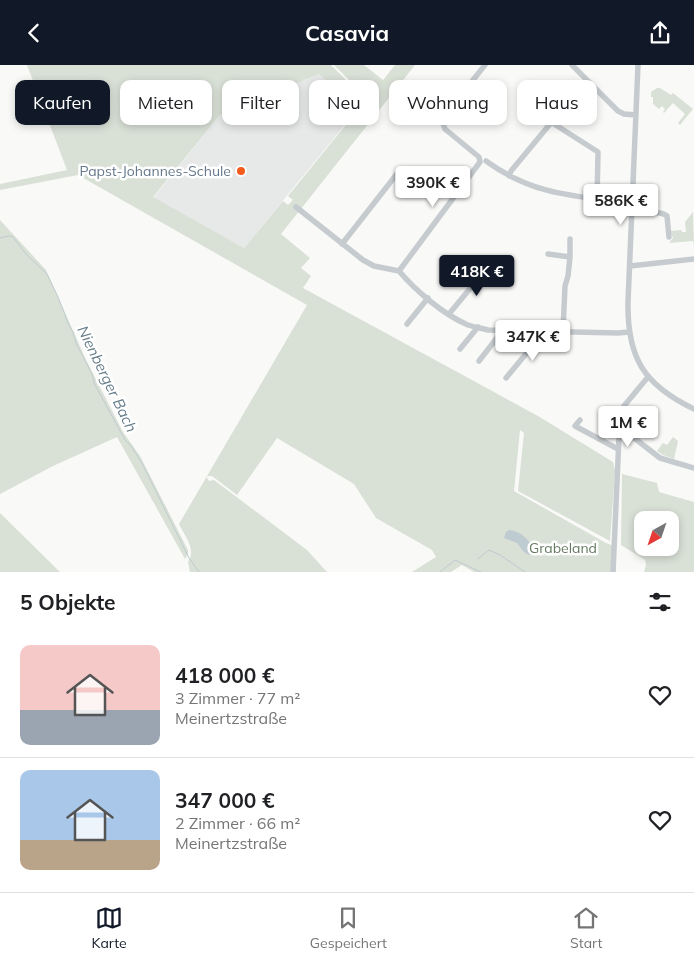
<!DOCTYPE html>
<html lang="de">
<meta charset="utf-8">
<style>
body{margin:0;font-family:Mulish,sans-serif;background:#f6f6f6;color:#202124;height:100vh;display:flex;flex-direction:column;font-size:19px;white-space:nowrap}
*{box-sizing:border-box;margin:0}
p{font-size:16px;color:#757577}
.icon{flex:none;width:28px;height:28px;fill:none;stroke:currentColor;stroke-width:2;stroke-linecap:round;stroke-linejoin:round}
.map{position:relative;height:507px;overflow:hidden}
.panel{display:flex;flex-direction:column;background:#fff;flex:1}
.panel>*{flex:none}
.banner{position:absolute;left:15px;top:15px;width:665px;height:45px;display:flex;gap:10px}
.needle{width:32px;rotate:220deg}
.controls{position:absolute;left:634px;top:446px;display:grid;gap:10px}
.controls a{display:grid;place-items:center;width:45px;height:45px;border-radius:10px;background:#fff;box-shadow:0 2px 8px #0003;font-size:25px}
.price{position:absolute;translate:-50% -42px;padding:0 11px;border-radius:5px;background:#fff;color:#222;font-size:16px;line-height:32px;filter:drop-shadow(0 1px 2px #0008)}
.price::after{content:'';position:absolute;left:50%;top:30px;width:15px;height:11px;margin-left:-8px;background:inherit;clip-path:polygon(0 0,100% 0,50% 100%)}
.price.selected{background:#111827;color:#fff}
ul{padding:0;list-style:none}
li{display:flex;align-items:center;gap:15px;height:125px;padding:0 20px}
li+li{border-top:1px solid #e0e0e0}
li span{display:grid;place-items:center;flex:none;width:140px;height:100px;border-radius:10px;color:#555}
li>.icon{margin-inline-start:auto}
span .icon{width:60px;height:60px;fill:#fffc;stroke-width:1}
li b{font-size:21px}
h2{display:flex;justify-content:space-between;align-items:center;height:60px;padding:0 20px;font-size:21px}
.chip{padding:0 18px;border-radius:10px;background:#fff;box-shadow:0 2px 8px #0003;font-size:18px;line-height:45px}
.chip.selected{background:#111827;color:#fff}
header{display:flex;justify-content:space-between;align-items:center;height:65px;padding:0 20px;background:#111827;color:#fff;font-size:22px;font-weight:700}
.tab-bar{display:flex;justify-content:space-around;align-items:center;height:70px;border-top:1px solid #e0e0e0;background:#fff;font-size:14px;color:#757577}
.tab-bar a{display:grid;justify-items:center;gap:2px}
.tab-bar .selected{color:#111827}
.map>svg:first-child{display:block}
</style>
<header><svg class="icon" aria-label="back" viewBox="0 0 24 24"><path d="M15 5l-7 7 7 7"/></svg>Casavia<svg class="icon" aria-label="share" viewBox="0 0 24 24"><path d="M12 15V3M7 8l5-5 5 5M5 13v7h14v-7"/></svg></header>
<div class="map">
<svg width="694" height="507" viewBox="0 0 694 507">
<rect width="100%" height="100%" fill="#f9faf7"/>
<path fill="#e7e9e8" d="M 319,9 L 358,44 L 244,183 L 153,133 L 220,50 Z"/>
<path fill="#d9e0d6" fill-rule="evenodd" d="M 27,0 L 331,0 L 370,39 L 371,37 L 334,0 L 364,0 L 383,15 L 395,0 L 415,0 L 281,169 L 310,193 L 301,203 L 311,211 L 303,223 L 538,351 L 613,397 L 615,406 L 610,476 L 518,426 L 524,368 L 520,365 L 514,426 L 606,478 L 616,482 L 616,507 L 474,507 L 462,500 L 451,507 L 412,507 L 436,492 L 432,485 L 376,453 L 354,419 L 277,373 L 237,430 L 212,411 L 206,411 L 209,416 L 214,415 L 307,485 L 327,507 L 190,507 L 188,497 C 197,485 184,470 179,459 L 307,240 L 78,110 L 0,125 L 0,119 L 67,105 ZM 319,9 L 358,45 L 288,131 L 293,135 L 288,140 L 283,136 L 244,183 L 153,132 L 220,50 Z
M 657,23 L 660,23 L 671,30 L 673,28 L 693,44 L 680,60 L 678,58 L 685,49 L 673,38 L 664,48 L 663,47 L 665,44 L 662,41 L 659,44 L 653,39 L 653,32 L 651,32 L 651,27 Z
M 693,147 L 694,181 L 693,176 L 669,178 L 673,173 L 670,166 L 681,165 L 682,167 L 686,167 L 685,157 Z
M 0,155 L 46,205 L 86,295 L 123,367 L 140,391 L 188,485 L 188,489 L 185,494 L 117,372 L 53,401 L 0,429 Z
M 673,372 L 678,376 L 674,394 L 663,390 L 657,386 L 663,378 L 667,380 Z
M 622,409 L 657,418 L 659,427 L 694,437 L 694,507 L 644,507 L 646,500 L 645,495 L 621,480 ZM 642,455 L 670,455 L 670,482 L 642,482 Z
M 0,448 L 60,507 L 0,507 Z"/>
<path fill="#becbd0" d="M 509,465 C 521,466 528,474 534,484 L 533,488 L 529,490 L 524,487 L 517,478 L 504,473 L 506,467 Z"/>
<g fill="none" stroke-linecap="round" stroke-linejoin="round">
<path stroke="#becbd0" stroke-width="1" d="M 0,173 L 9,171 L 13,172 L 26,189 L 47,209 L 58,232 L 69,260 L 73,267 L 76,278 L 92,309 L 94,318 L 125,375 L 131,381 L 142,398 L 189,493 L 199,507
M 478,494 L 489,485 L 500,490 L 525,507
M 440,507 L 455,495 L 481,507"/>
<path stroke="#c6cbcf" stroke-width="5.5" d="M 572,0 L 618,46 L 624,49 L 636,50
M 638,0 L 628,237 C 627,293 644,320 694,344
M 551,57 L 598,87 L 597,135
M 486,96 C 537,133 582,131 641,140 L 642,145 C 650,150 659,145 667,151 L 669,172
M 509,111 L 511,106 L 560,47 L 589,17
M 296,142 L 363,195 L 374,201 L 399,206 L 480,97 L 479,92 L 445,64 L 442,56 L 445,50 L 485,0
M 342,179 L 400,105 L 409,105 L 455,131
M 548,189 L 570,192 L 568,211 L 565,221 L 563,266
M 570,192 L 570,174
M 630,201 L 694,194
M 399,206 C 416,226 444,250 468,260 C 474,262 481,263 488,265 L 618,268 L 629,267
M 449,249 L 487,203 L 491,201
M 407,259 L 428,233
M 460,284 L 478,262
M 479,296 L 503,265
M 506,313 L 544,267
M 580,355 L 575,361 L 618,384
M 619,364 L 629,369 L 660,393 L 694,403
M 613,507 L 620,350 L 624,341 L 648,312"/>
</g>
<circle fill="#f45b1c" stroke="#fff" stroke-width="2" cx="241" cy="106" r="5"/>
<g text-anchor="middle" stroke-width="5" stroke-linejoin="round" paint-order="stroke">
<g font-size="14" fill="#65788b" stroke="#fff" text-anchor="end">
<text x="231" y="111">Papst-Johannes-Schule</text>
</g>
<g font-size="14" fill="#657b61" stroke="#fff">
<text x="563" y="488">Grabeland</text>
</g>
<g font-size="15" font-style="italic" fill="#627a86" stroke="#fff">
<text transform="translate(107 314) rotate(64)" y="5">Nienberger Bach</text>
</g>
</g>
</svg>
<div class="controls">
<a><svg class="needle" viewBox="-14 -14 28 28"><path d="M0-13l5 13h-10z" fill="#e53935"/><path d="M0 13l5-13h-10z" fill="#757577"/></svg></a>
</div>
<b class="price" style="left:433px;top:143px">390K €</b>
<b class="price" style="left:621px;top:161px">586K €</b>
<b class="price selected" style="left:477px;top:232px">418K €</b>
<b class="price" style="left:533px;top:297px">347K €</b>
<b class="price" style="left:628px;top:383px">1M €</b>
<div class="banner">
<a class="chip selected">Kaufen</a>
<a class="chip">Mieten</a>
<a class="chip">Filter</a>
<a class="chip">Neu</a>
<a class="chip">Wohnung</a>
<a class="chip">Haus</a>
</div>
</div>
<section class="panel">
<h2>5 Objekte<svg class="icon" aria-label="filters" viewBox="0 0 24 24"><path d="M4 7h16M4 17h16"/><circle cx="9" cy="7" r="2"/><circle cx="15" cy="17" r="2"/></svg></h2>
<ul>
<li><span style="background:linear-gradient(#f6c9c9 65%,#9aa5b1 0)"><svg class="icon" aria-label="home" viewBox="0 0 24 24"><path d="M3 11l9-7 9 7M6 9v11h12V9"/></svg></span><div><b>418 000 €</b><p>3 Zimmer · 77 m²</p><p>Meinertzstraße</p></div><svg class="icon" aria-label="heart" viewBox="0 0 24 24"><path d="M12 20l-8-8c-3-5 5-10 8-4 3-6 11-1 8 4z"/></svg></li>
<li><span style="background:linear-gradient(#a9c7e8 70%,#b9a48a 0)"><svg class="icon" aria-label="home" viewBox="0 0 24 24"><path d="M3 11l9-7 9 7M6 9v11h12V9"/></svg></span><div><b>347 000 €</b><p>2 Zimmer · 66 m²</p><p>Meinertzstraße</p></div><svg class="icon" aria-label="heart" viewBox="0 0 24 24"><path d="M12 20l-8-8c-3-5 5-10 8-4 3-6 11-1 8 4z"/></svg></li>
</ul>
</section>
<nav class="tab-bar">
<a class="selected"><svg class="icon" aria-label="map" viewBox="0 0 24 24"><path d="M3 6l6-2 6 2 6-2v14l-6 2-6-2-6 2zM9 4v14M15 6v14"/></svg>Karte</a>
<a><svg class="icon" aria-label="saved" viewBox="0 0 24 24"><path d="M7 4h10v16l-5-4-5 4z"/></svg>Gespeichert</a>
<a><svg class="icon" aria-label="home" viewBox="0 0 24 24"><path d="M3 11l9-7 9 7M6 9v11h12V9"/></svg>Start</a>
</nav>
